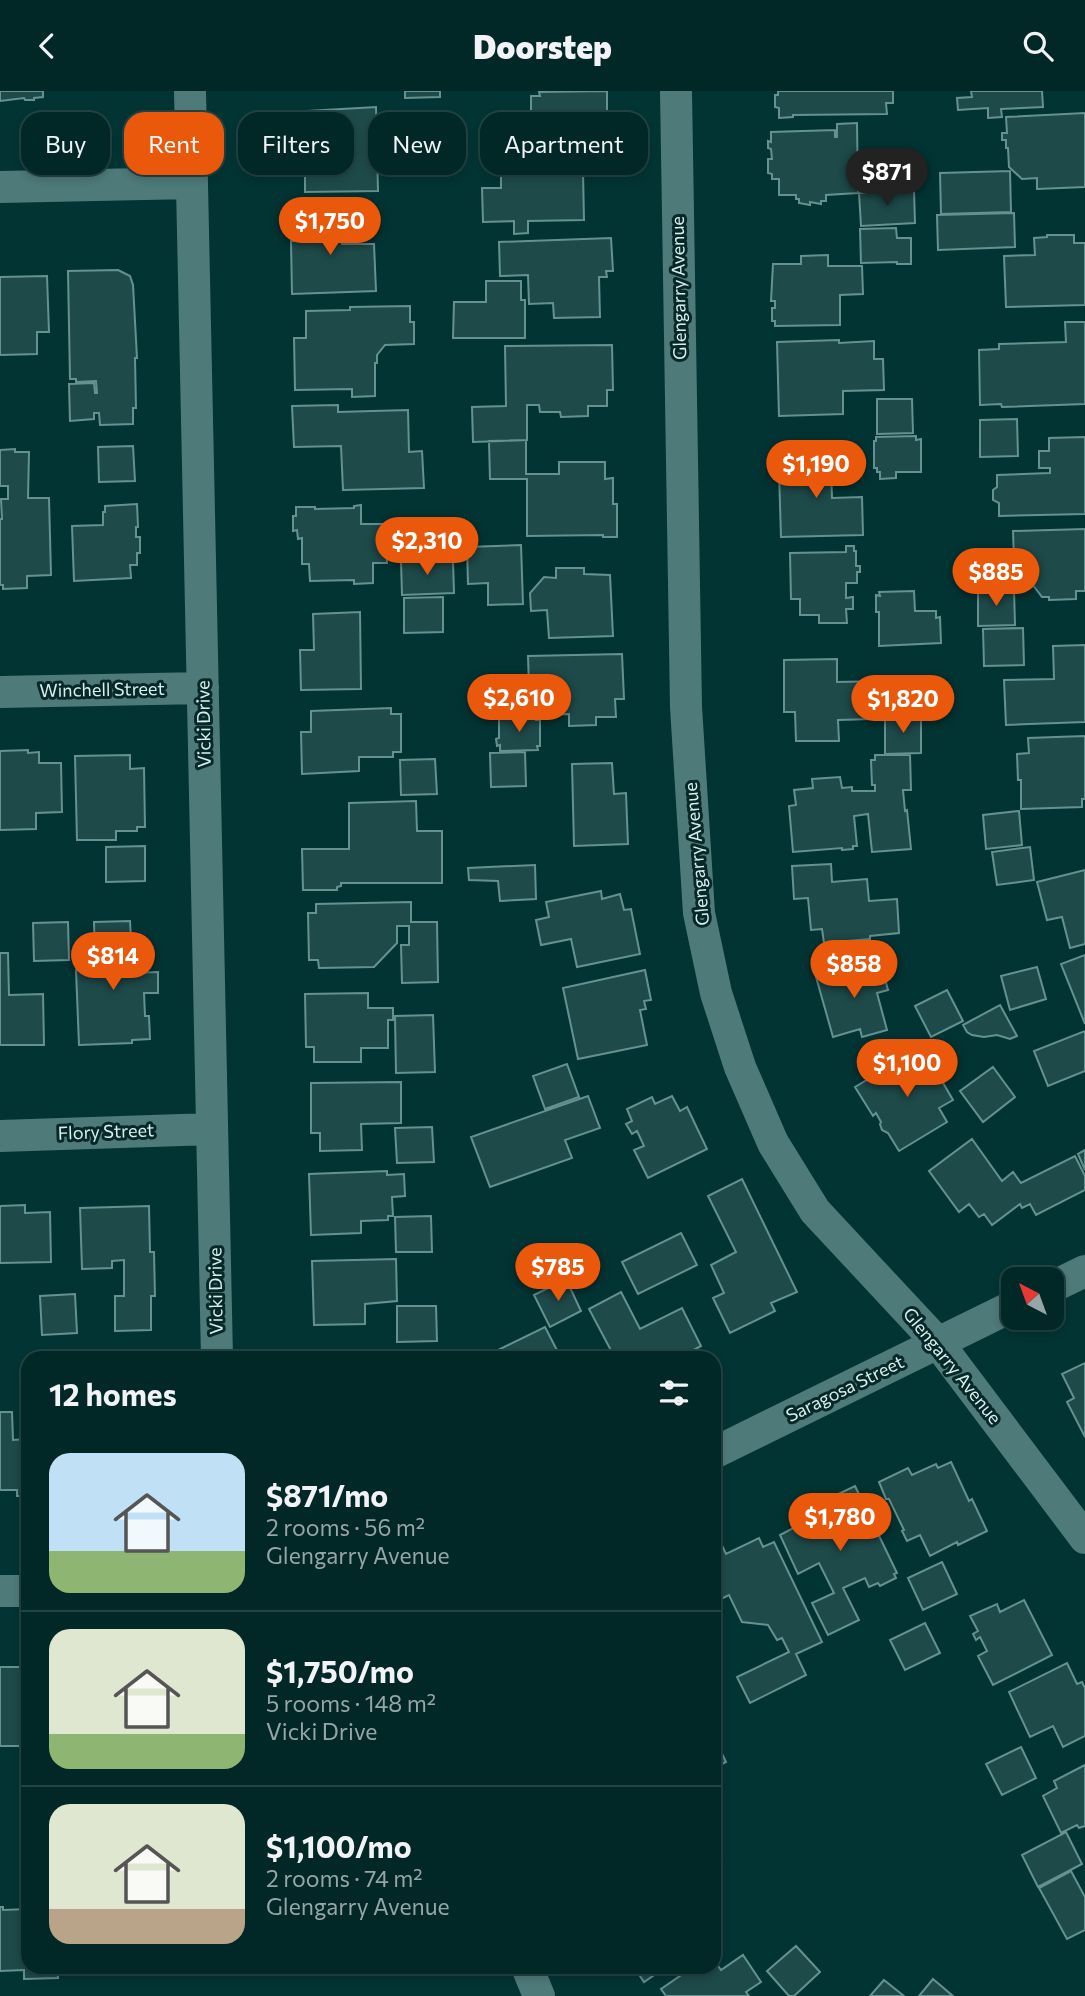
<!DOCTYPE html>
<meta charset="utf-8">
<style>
body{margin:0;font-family:Commissioner,sans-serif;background:#103333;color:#f1f3f6;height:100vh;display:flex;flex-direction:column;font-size:26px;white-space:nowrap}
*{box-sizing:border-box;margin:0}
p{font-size:23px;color:#96a5a7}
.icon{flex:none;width:38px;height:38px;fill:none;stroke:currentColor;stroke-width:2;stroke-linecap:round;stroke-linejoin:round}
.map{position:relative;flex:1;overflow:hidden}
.side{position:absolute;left:21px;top:1260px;width:700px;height:623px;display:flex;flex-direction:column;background:#022727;border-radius:21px;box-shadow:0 4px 10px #0003,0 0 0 2px #234444}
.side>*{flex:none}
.banner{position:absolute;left:21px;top:21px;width:700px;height:63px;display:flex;gap:14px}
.needle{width:46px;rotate:319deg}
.controls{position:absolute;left:1001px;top:1176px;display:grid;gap:14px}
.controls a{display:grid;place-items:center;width:63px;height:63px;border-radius:14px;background:#022727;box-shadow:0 4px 10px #0003,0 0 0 2px #234444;font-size:35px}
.price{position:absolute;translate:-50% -60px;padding:0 16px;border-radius:24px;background:#ea580c;color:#fff;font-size:23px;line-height:46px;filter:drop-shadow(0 2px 4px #0008)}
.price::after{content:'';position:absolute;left:50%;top:42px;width:21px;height:16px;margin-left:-10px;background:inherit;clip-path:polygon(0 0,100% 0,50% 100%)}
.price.on{background:#222;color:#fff}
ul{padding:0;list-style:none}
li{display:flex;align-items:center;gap:21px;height:175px;padding:0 28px}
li+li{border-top:2px solid #234444}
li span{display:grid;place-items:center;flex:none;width:196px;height:140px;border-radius:21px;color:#555}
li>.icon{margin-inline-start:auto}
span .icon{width:84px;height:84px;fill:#fffc;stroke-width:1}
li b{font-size:30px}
h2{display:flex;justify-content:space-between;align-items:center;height:84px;padding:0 28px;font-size:30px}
.chip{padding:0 24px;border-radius:21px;background:#022727;box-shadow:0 4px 10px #0003,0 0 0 2px #234444;font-size:24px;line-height:63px}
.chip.on{background:#ea580c;color:#fff}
header{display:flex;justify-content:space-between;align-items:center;height:91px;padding:0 28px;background:#022727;font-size:32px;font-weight:800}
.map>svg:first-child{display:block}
</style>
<header><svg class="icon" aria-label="back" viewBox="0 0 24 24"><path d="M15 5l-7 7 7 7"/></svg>Doorstep<svg class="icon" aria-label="search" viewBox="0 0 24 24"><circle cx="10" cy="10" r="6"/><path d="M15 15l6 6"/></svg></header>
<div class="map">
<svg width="1085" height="1905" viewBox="0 0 1085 1905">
<rect width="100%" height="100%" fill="#033434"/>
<path fill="#1e4a4a" stroke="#659191" stroke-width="2" d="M 0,0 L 43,0 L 43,6 L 34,7 L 34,9 L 25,9 L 24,7 L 0,10 Z
M 405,0 L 440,0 L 440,6 L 405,7 Z
M 607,0 L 607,29 L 541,32 L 541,27 L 531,27 L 531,5 L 540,5 L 539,1 Z
M 778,0 L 893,0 L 893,12 L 886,12 L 887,23 L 793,24 L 793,26 L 779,27 L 779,17 L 775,16 L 775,4 L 778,4 Z
M 971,0 L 1042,0 L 1043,16 L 1001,18 L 1002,26 L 988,27 L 988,17 L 958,19 L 957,7 L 972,6 Z
M 376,16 L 378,100 L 305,101 L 305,69 L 291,68 L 290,21 Z
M 1085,22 L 1085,96 L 1037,98 L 1037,87 L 1022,88 L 1009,76 L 1008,57 L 1006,57 L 1006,49 L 1002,49 L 1002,42 L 1007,42 L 1006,26 Z
M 857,32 L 858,102 L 826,104 L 826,110 L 821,110 L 821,113 L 810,111 L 810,114 L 799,112 L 799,108 L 796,108 L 796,104 L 779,104 L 779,88 L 772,88 L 772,83 L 768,82 L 768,68 L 772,68 L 771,58 L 768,57 L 768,50 L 771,51 L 771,41 L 835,39 L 835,46 L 837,46 L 837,33 Z
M 537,40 L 537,43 L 568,42 L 568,46 L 600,45 L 600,49 L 602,48 L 603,76 L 600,75 L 600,80 L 583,81 L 584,129 L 528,130 L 528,142 L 514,143 L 514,130 L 483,131 L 482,97 L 501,97 L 501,84 L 524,84 L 525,70 L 484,71 L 483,41 Z
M 1010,80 L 1011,121 L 941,123 L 940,82 Z
M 914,99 L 915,132 L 861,135 L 859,102 Z
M 341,115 L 342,153 L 374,153 L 376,200 L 292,203 L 291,150 L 303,150 L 302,117 Z
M 1014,122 L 1015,156 L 938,159 L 937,124 Z
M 896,137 L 897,147 L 911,147 L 911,173 L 897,173 L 897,171 L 861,172 L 860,138 Z
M 1047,144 L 1074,144 L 1074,152 L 1085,152 L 1085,214 L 1006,216 L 1004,165 L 1035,164 L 1034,147 L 1047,146 Z
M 611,147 L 613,180 L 606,180 L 607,186 L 599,186 L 600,226 L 554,227 L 553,212 L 529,213 L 528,184 L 500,185 L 499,151 Z
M 828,164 L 828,175 L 862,175 L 863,203 L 840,204 L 840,234 L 775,235 L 775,230 L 772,230 L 772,217 L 775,217 L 775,210 L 771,210 L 773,173 L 801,173 L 801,165 Z
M 118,179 L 130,185 L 133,194 L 137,267 L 135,267 L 136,317 L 133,317 L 133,333 L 100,334 L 99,322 L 94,322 L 94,328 L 70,330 L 69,293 L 94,292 L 95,302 L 97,302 L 96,290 L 76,291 L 76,288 L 70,288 L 68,180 Z
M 47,185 L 49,241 L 37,241 L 37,263 L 0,264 L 0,186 Z
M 486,190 L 521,190 L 521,209 L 525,209 L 525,247 L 453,247 L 454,211 L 486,211 Z
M 410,215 L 410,231 L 414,231 L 414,253 L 385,254 L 377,264 L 377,272 L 375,272 L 375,305 L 352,306 L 352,298 L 295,299 L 294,247 L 306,247 L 306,220 L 350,219 L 350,216 Z
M 1065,231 L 1085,231 L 1085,313 L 1002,316 L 1001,313 L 980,314 L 979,259 L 999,258 L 999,253 L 1066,251 Z
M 839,249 L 839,252 L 874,250 L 874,268 L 883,268 L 884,299 L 843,300 L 843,323 L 779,325 L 777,251 Z
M 612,254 L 613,299 L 607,299 L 607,315 L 588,315 L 588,325 L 561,326 L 560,321 L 540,321 L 539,314 L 527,314 L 527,349 L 473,351 L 472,316 L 506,315 L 505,255 Z
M 877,308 L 912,308 L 913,342 L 877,343 Z
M 338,314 L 338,321 L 408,319 L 409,361 L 422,360 L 424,397 L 343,399 L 341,355 L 294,356 L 292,315 Z
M 1017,328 L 1018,365 L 980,366 L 980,329 Z
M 916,345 L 916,349 L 921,348 L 921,381 L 896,381 L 896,387 L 880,388 L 880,381 L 877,381 L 877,377 L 874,377 L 874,350 L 876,350 L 876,346 Z
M 1085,346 L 1085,423 L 999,425 L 999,412 L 993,409 L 993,399 L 997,396 L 997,384 L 1050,382 L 1050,377 L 1039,377 L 1039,360 L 1049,360 L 1049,347 Z
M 526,349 L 526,383 L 559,383 L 559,371 L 605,371 L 605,388 L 613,387 L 613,413 L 617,413 L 617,446 L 603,446 L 603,444 L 527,445 L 527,388 L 490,388 L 489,350 Z
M 133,355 L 135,390 L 99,391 L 98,356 Z
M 15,358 L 15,361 L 29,361 L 28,407 L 49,407 L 51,484 L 27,485 L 27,497 L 3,498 L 3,494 L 0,494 L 0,428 L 2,428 L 1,408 L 8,408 L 8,395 L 0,395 L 0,359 Z
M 796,360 L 831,360 L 832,362 L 835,362 L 834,377 L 831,378 L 832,407 L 862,406 L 863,444 L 781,446 L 779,380 L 797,380 Z
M 137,413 L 138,436 L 136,436 L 136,446 L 140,446 L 140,462 L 137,462 L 137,474 L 130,474 L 131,487 L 74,490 L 72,435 L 103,434 L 103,421 L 105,421 L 105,415 Z
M 361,414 L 361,433 L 385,433 L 387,472 L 373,472 L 373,492 L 354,493 L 354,489 L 310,490 L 309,473 L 302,473 L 302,447 L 298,448 L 297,439 L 293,440 L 293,425 L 296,425 L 296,416 L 315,416 L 315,418 L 354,417 L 354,415 Z
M 1085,438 L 1085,500 L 1076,500 L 1076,508 L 1049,509 L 1049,506 L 1042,506 L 1014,469 L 1013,440 Z
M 521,454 L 523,513 L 488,514 L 488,492 L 468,493 L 467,456 Z
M 846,455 L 854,455 L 854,460 L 856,460 L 856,475 L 860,475 L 860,481 L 857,481 L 857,492 L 846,492 L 846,507 L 853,506 L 853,518 L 846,518 L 847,532 L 819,532 L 819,524 L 800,524 L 800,508 L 791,508 L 790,462 L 846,461 Z
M 438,469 L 438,471 L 453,470 L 454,502 L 402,504 L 401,470 Z
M 556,477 L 584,477 L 584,483 L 610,484 L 613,545 L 549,547 L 547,519 L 531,520 L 530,502 L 544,486 L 556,487 Z
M 1014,499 L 1015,534 L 978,535 L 978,501 Z
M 914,500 L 915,520 L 936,520 L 936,527 L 940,526 L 941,552 L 879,555 L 879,521 L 876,521 L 876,504 L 880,505 L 879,501 Z
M 443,506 L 443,541 L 404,542 L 404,507 Z
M 360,521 L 361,598 L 301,599 L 300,559 L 314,559 L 313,523 Z
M 1023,537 L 1024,574 L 984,575 L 983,538 Z
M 1085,554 L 1085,631 L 1006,634 L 1004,589 L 1054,588 L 1053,555 Z
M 622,563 L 624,608 L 615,608 L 616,626 L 596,626 L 596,634 L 569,635 L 569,623 L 542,624 L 542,596 L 529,596 L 528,565 Z
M 837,568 L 837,591 L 886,590 L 887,625 L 871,626 L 871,628 L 838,629 L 839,650 L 796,650 L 795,621 L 784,621 L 784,569 Z
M 391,617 L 391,623 L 401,623 L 401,661 L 393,661 L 393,666 L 359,666 L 359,680 L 302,683 L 301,641 L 311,641 L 311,620 Z
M 536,625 L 536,629 L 540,629 L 540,655 L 537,655 L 538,659 L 500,660 L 500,654 L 497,655 L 496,648 L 499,647 L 499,626 Z
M 921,626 L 921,662 L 885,663 L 885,627 Z
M 1085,645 L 1085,708 L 1082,708 L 1082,716 L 1021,718 L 1021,689 L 1018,689 L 1017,663 L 1029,662 L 1028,647 Z
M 28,659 L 28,662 L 39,661 L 39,672 L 61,672 L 62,721 L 36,722 L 36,738 L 0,739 L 0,660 Z
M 525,661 L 526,695 L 491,696 L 490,662 Z
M 130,664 L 130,678 L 144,677 L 145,736 L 137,736 L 137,740 L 116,740 L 116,749 L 77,749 L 75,665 Z
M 875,664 L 910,664 L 911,699 L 903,699 L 905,720 L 907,719 L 911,758 L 872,761 L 868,723 L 854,725 L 857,755 L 853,755 L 853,758 L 842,759 L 842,757 L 793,761 L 789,715 L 796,714 L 794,699 L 813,697 L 812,688 L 840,686 L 842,697 L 852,696 L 852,700 L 875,700 L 875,694 L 872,694 L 871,669 L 875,669 Z
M 435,668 L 437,703 L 401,704 L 400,669 Z
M 612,672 L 614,703 L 626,702 L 628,753 L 574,755 L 572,673 Z
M 416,710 L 417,740 L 442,740 L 442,792 L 341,792 L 341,795 L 337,796 L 337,799 L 303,799 L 302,758 L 349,758 L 349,712 Z
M 1019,720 L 1022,754 L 986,758 L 983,724 Z
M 145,755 L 145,790 L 106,791 L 106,756 Z
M 1030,756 L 1034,789 L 997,794 L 992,761 Z
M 831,773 L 832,791 L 867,788 L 869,810 L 897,808 L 899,842 L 870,845 L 870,848 L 824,852 L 822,838 L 811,839 L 808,807 L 794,808 L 792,775 Z
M 535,774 L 536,808 L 500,810 L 498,790 L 469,789 L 468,777 Z
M 1085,779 L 1085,853 L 1070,857 L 1062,826 L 1047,829 L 1037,791 Z
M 601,800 L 602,808 L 620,803 L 624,819 L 631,818 L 640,863 L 577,876 L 571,848 L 541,854 L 536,829 L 549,826 L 546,811 Z
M 411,811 L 411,831 L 437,831 L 438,891 L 402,892 L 401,854 L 409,854 L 409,835 L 397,835 L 397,852 L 374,876 L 319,877 L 318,869 L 309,869 L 308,822 L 316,822 L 316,813 Z
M 130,830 L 132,865 L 123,865 L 124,879 L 131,879 L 131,882 L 158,881 L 158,902 L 144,902 L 145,925 L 149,925 L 150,948 L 132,949 L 132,952 L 79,954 L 76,879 L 103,879 L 103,865 L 95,866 L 94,831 Z
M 68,831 L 69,869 L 34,870 L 33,832 Z
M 0,862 L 8,862 L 9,904 L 43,903 L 44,954 L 0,954 Z
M 1085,864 L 1085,933 L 1061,873 Z
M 864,873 L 865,877 L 881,873 L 888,899 L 877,902 L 887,939 L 862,946 L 860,938 L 833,946 L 816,886 Z
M 1037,876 L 1046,908 L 1010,919 L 1001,885 Z
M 645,879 L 651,909 L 644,910 L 646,918 L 640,919 L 647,954 L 578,968 L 563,897 Z
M 947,899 L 963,930 L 931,946 L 915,915 Z
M 368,902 L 368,917 L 393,917 L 393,929 L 388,929 L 388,957 L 361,957 L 361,971 L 314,971 L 314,956 L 306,956 L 305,903 Z
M 1000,914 L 1017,945 L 1010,948 L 997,944 L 984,946 L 972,944 L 967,941 L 963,934 Z
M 433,924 L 435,981 L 396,982 L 395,925 Z
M 1085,940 L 1085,980 L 1048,995 L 1034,960 Z
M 922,956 L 953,1009 L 939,1017 L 947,1031 L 899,1060 L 888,1042 L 882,1039 L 880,1033 L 881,1031 L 876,1022 L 873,1025 L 855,996 Z
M 567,973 L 579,1006 L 545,1018 L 533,985 Z
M 993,976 L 1015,1006 L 983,1031 L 960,1000 Z
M 401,991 L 401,1032 L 361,1033 L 362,1059 L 320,1060 L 320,1042 L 311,1042 L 311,992 Z
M 588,1005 L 600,1037 L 565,1049 L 572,1067 L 490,1096 L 471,1046 Z
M 672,1005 L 680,1020 L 687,1016 L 707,1058 L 648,1087 L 634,1059 L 644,1055 L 637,1040 L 632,1043 L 626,1033 L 632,1030 L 627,1018 L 652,1006 L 655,1013 Z
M 432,1036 L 434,1071 L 397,1072 L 395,1037 Z
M 972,1048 L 1002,1090 L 1013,1081 L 1021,1092 L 1075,1065 L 1085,1085 L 1085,1099 L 1036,1124 L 1030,1113 L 1022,1117 L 1020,1113 L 992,1134 L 984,1123 L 979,1126 L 969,1113 L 959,1121 L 929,1080 Z
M 1085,1059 L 1085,1079 L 1078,1063 Z
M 387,1080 L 387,1084 L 404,1083 L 405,1105 L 392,1106 L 393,1125 L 388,1125 L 388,1129 L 361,1130 L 361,1142 L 311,1144 L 309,1083 Z
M 742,1088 L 797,1201 L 771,1212 L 775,1220 L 730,1242 L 713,1207 L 724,1202 L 711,1174 L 736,1161 L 708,1105 Z
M 25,1114 L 25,1122 L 50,1121 L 51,1171 L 0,1172 L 0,1115 Z
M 149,1115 L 150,1161 L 154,1161 L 155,1205 L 151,1205 L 151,1239 L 115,1240 L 115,1205 L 124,1205 L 124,1169 L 112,1170 L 112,1177 L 82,1178 L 80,1117 Z
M 431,1125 L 432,1161 L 396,1161 L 395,1126 Z
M 681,1142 L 697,1174 L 638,1203 L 622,1171 Z
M 396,1168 L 397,1210 L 365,1213 L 365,1233 L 314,1234 L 312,1170 Z
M 566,1188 L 581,1220 L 550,1236 L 534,1204 Z
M 621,1201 L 640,1238 L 682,1217 L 701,1255 L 679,1267 L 615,1267 L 589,1218 Z
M 75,1203 L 77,1242 L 42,1244 L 40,1205 Z
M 397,1215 L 436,1215 L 437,1250 L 397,1251 Z
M 545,1236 L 561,1267 L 499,1267 L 496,1260 Z
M 366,1259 L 366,1267 L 316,1267 L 315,1260 Z
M 1085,1272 L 1085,1346 L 1067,1311 L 1074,1307 L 1062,1283 Z
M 0,1321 L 12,1321 L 13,1349 L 28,1348 L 28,1405 L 17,1405 L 17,1399 L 0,1399 Z
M 951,1371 L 969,1410 L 972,1408 L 987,1440 L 958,1454 L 957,1451 L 930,1465 L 920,1444 L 907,1450 L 902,1440 L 904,1439 L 889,1408 L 886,1408 L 879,1391 L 908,1377 L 912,1384 L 936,1373 L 938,1377 Z
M 855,1395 L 897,1482 L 894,1483 L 896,1487 L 880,1495 L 878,1492 L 869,1496 L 865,1487 L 843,1497 L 859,1529 L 828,1544 L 812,1512 L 834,1502 L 819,1472 L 798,1483 L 780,1444 L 803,1432 L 801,1428 L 816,1421 L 813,1415 Z
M 759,1447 L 763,1456 L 774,1451 L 822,1551 L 796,1563 L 806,1584 L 750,1612 L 737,1586 L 789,1561 L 782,1547 L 777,1549 L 768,1534 L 742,1531 L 729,1504 L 721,1508 L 715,1495 L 714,1496 L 714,1453 L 720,1450 L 726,1463 Z
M 942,1471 L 957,1503 L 923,1519 L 908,1487 Z
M 1024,1509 L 1052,1564 L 993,1594 L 978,1565 L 987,1560 L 980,1546 L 976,1549 L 973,1543 L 978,1540 L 970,1525 L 997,1513 L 1000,1521 Z
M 925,1532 L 940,1562 L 905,1579 L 890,1549 Z
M 1067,1572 L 1077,1593 L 1082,1591 L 1085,1597 L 1085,1645 L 1063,1656 L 1053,1635 L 1030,1646 L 1009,1601 Z
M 0,1576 L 28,1576 L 27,1655 L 0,1655 Z
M 714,1646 L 726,1671 L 714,1677 Z
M 1021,1656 L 1036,1687 L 1002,1704 L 986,1673 Z
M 1085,1674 L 1085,1735 L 1079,1737 L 1077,1734 L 1061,1742 L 1043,1705 L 1057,1697 L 1054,1690 Z
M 1066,1741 L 1082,1773 L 1038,1796 L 1022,1764 Z
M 714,1753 L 722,1768 L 714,1773 Z
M 1071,1780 L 1085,1806 L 1085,1839 L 1067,1848 L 1039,1797 Z
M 0,1816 L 3,1816 L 3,1819 L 28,1818 L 28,1876 L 57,1876 L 58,1887 L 24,1888 L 24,1879 L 0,1880 Z
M 796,1855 L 820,1881 L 794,1905 L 789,1905 L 767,1880 Z
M 743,1864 L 761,1891 L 746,1901 L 749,1905 L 666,1905 L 661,1898 L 693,1876 L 714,1876 L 714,1869 L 721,1879 Z
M 82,1876 L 132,1876 L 132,1879 L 83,1880 Z
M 167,1876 L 207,1876 L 207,1878 L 167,1879 Z
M 634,1876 L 666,1876 L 644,1891 Z
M 933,1888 L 953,1905 L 919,1905 Z
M 884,1889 L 904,1905 L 870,1905 Z"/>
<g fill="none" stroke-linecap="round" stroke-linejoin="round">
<path stroke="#4f7a7a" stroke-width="32" d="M 190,0 L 217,1267
M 676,0 L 686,616 L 699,822 L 716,902 L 740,976 L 773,1052 L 815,1120 L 938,1252 L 1085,1447
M 0,96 L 192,92
M 0,601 L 203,597
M 0,1045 L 212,1038
M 1052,1196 L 1085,1180
M 714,1362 L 1013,1215
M 0,1500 L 28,1500
M 527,1876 L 539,1905"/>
</g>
<g text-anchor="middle" stroke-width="6" stroke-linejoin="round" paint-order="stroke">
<g font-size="18" fill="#d8efee" stroke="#062828">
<text transform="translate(679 197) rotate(-91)" y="6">Glengarry Avenue</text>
<text transform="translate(102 599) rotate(-1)" y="6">Winchell Street</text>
<text transform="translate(204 633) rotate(-91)" y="6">Vicki Drive</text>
<text transform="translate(697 763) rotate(-95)" y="6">Glengarry Avenue</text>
<text transform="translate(106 1041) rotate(-2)" y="6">Flory Street</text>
<text transform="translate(216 1200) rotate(-91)" y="6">Vicki Drive</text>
<text transform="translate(952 1275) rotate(51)" y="6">Glengarry Avenue</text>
<text transform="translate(845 1298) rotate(-26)" y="6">Saragosa Street</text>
</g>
</g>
</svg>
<div class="controls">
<a><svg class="needle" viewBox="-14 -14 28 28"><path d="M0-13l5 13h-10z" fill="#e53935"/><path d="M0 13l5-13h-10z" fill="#96a5a7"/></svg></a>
</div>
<b class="price on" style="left:887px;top:117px">$871</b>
<b class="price" style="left:330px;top:166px">$1,750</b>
<b class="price" style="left:816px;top:409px">$1,190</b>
<b class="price" style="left:427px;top:486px">$2,310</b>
<b class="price" style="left:996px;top:517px">$885</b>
<b class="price" style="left:519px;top:643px">$2,610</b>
<b class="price" style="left:903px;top:644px">$1,820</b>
<b class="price" style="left:113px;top:901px">$814</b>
<b class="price" style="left:854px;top:909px">$858</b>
<b class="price" style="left:907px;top:1008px">$1,100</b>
<b class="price" style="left:558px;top:1212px">$785</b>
<b class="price" style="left:840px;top:1462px">$1,780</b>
<div class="banner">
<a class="chip">Buy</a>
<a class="chip on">Rent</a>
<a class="chip">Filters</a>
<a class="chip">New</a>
<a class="chip">Apartment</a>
</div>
<section class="side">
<h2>12 homes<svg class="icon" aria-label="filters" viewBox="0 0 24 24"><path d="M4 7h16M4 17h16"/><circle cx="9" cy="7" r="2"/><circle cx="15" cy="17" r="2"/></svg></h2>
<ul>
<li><span style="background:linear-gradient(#bfe0f5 70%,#8fb573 0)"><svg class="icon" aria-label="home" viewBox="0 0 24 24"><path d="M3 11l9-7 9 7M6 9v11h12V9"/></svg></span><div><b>$871/mo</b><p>2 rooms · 56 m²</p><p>Glengarry Avenue</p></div></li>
<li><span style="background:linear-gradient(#dfe7d0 75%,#8fb573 0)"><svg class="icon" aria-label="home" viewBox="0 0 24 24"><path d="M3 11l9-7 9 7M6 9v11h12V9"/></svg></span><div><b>$1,750/mo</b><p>5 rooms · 148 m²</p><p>Vicki Drive</p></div></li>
<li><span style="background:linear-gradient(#dfe7d0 75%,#b9a48a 0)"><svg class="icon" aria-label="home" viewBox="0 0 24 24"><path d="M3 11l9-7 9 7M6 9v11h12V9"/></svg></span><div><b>$1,100/mo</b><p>2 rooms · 74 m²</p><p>Glengarry Avenue</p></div></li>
</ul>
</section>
</div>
